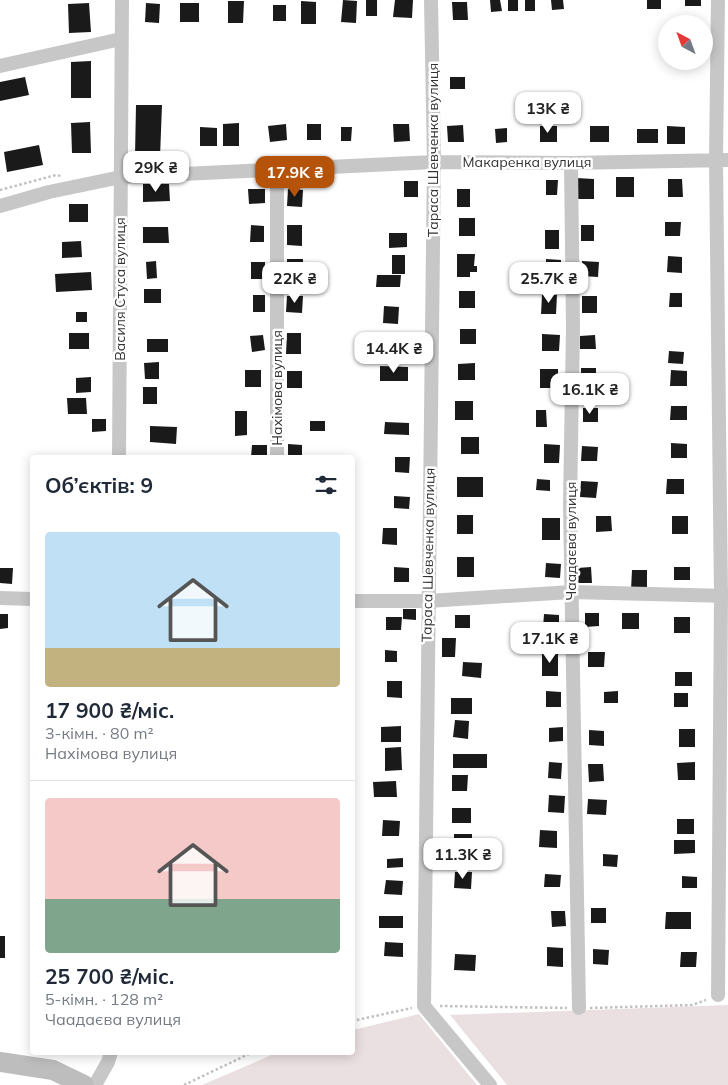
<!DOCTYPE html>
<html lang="uk">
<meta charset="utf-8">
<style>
body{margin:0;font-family:Mulish,sans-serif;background:#f2f2f3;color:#1f2937;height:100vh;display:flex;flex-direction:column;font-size:19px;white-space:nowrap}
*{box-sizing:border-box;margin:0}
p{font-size:16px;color:#747a83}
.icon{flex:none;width:28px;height:28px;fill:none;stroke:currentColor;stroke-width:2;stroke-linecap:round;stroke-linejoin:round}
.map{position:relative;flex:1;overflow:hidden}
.details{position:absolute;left:30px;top:455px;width:325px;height:600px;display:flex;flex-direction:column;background:#fff;border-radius:5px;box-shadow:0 2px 12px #0003}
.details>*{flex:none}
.needle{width:32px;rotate:319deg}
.fabs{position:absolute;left:658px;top:15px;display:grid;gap:10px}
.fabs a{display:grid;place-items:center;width:55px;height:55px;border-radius:50%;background:#fff;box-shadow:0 2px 12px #0003;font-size:25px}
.price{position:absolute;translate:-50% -42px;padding:0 11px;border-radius:10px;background:#fff;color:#222;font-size:16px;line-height:32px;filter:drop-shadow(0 1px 2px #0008)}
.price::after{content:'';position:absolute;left:50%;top:30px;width:15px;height:11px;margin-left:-8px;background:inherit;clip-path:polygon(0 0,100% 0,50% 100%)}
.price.on{background:#b45309;color:#fff}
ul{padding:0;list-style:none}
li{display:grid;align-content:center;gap:10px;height:265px;padding:0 15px}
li+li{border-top:1px solid #e0e1e3}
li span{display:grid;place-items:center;height:155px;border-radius:5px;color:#555}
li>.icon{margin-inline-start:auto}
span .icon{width:90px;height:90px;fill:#fffc;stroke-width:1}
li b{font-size:21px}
h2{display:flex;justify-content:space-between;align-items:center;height:60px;padding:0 15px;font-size:21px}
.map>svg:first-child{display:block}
</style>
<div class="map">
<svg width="728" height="1085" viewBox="0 0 728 1085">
<rect width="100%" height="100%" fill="#fff"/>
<path fill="#ebe0e1" d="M 728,1005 L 728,1085 L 507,1085 L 450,1015 Z
M 419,1014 L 477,1085 L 202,1085 L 276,1053 L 352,1052 L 353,1030 Z"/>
<path fill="#1a1a1a" d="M 343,0 L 357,1 L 356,23 L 341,22 Z
M 366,0 L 377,0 L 377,16 L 366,16 Z
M 395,0 L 413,0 L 412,18 L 393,17 Z
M 490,0 L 500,0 L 502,11 L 491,12 Z
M 508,0 L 518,0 L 518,11 L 508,11 Z
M 525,0 L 535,0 L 535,11 L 525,11 Z
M 551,0 L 563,0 L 564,9 L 552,10 Z
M 647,0 L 661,0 L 661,9 L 647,9 Z
M 685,0 L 701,0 L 701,6 L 685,6 Z
M 228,1 L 244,1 L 243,23 L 228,23 Z
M 301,1 L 316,2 L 316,24 L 301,24 Z
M 452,2 L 467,2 L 468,20 L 453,20 Z
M 89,3 L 91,32 L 69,33 L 68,4 Z
M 146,3 L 160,4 L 159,23 L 145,22 Z
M 180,3 L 199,3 L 199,22 L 180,22 Z
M 273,5 L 286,5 L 286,21 L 273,21 Z
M 91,61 L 91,98 L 71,98 L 71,62 Z
M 25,77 L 29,95 L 0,101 L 0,82 Z
M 450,77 L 465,77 L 465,89 L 450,89 Z
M 136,105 L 162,105 L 160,157 L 135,156 Z
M 90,122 L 91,153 L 72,153 L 71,123 Z
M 239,123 L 239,146 L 223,146 L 223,124 Z
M 286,124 L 287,140 L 270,142 L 268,126 Z
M 307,124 L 321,124 L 321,140 L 307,140 Z
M 393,124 L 409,124 L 410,141 L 394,142 Z
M 463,125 L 464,142 L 448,142 L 447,126 Z
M 540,126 L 557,126 L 557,142 L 540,142 Z
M 590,126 L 609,126 L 609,142 L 590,142 Z
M 667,126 L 685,127 L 685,144 L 667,144 Z
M 200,127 L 217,128 L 217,146 L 200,146 Z
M 341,127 L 352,127 L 351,141 L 341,141 Z
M 507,128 L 507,142 L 496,143 L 495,129 Z
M 637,129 L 658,129 L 658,143 L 637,143 Z
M 39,145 L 43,165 L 7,172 L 4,152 Z
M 616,177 L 634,177 L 634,197 L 616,197 Z
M 576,178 L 594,179 L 594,199 L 576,199 Z
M 668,179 L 682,179 L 683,197 L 668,197 Z
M 546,180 L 558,180 L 557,195 L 546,195 Z
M 404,181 L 418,181 L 418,197 L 404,197 Z
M 143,184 L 169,184 L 170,201 L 143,202 Z
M 248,189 L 265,189 L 265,203 L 249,204 Z
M 288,189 L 303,190 L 302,207 L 287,206 Z
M 457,189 L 470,189 L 470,207 L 457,207 Z
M 69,204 L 88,204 L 88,222 L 69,222 Z
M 459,218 L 475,218 L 475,236 L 459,236 Z
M 665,222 L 681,222 L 680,236 L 665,236 Z
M 251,225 L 264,226 L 264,242 L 250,242 Z
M 287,225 L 302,225 L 302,246 L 287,245 Z
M 581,225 L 594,225 L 594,241 L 581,241 Z
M 143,227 L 168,227 L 169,243 L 143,243 Z
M 545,230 L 559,230 L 559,249 L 545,249 Z
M 389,233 L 407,233 L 407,247 L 389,248 Z
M 81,241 L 82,257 L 62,258 L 62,242 Z
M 457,254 L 475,254 L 474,266 L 477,266 L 477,272 L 470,272 L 470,277 L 457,277 Z
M 392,255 L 405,255 L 405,274 L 392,274 Z
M 668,256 L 682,257 L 682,273 L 667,272 Z
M 287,259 L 303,259 L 303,274 L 287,274 Z
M 546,259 L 561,260 L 561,278 L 546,277 Z
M 156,261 L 157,278 L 147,279 L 146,262 Z
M 582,261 L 599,262 L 598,277 L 582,276 Z
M 251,262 L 265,262 L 265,279 L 251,279 Z
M 91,272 L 92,290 L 56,292 L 55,274 Z
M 377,275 L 401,275 L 400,287 L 376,287 Z
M 144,289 L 161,289 L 161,303 L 144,303 Z
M 459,291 L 475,291 L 475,308 L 459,308 Z
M 670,293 L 682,293 L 682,307 L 669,307 Z
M 253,295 L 265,295 L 265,312 L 253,312 Z
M 542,295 L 557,295 L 556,314 L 541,314 Z
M 287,296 L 303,296 L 302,313 L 286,312 Z
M 582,296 L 597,296 L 597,313 L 582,313 Z
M 384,306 L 399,307 L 398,324 L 383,323 Z
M 76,312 L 87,312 L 87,322 L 76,322 Z
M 460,329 L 476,329 L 476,344 L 460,344 Z
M 69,333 L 89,333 L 89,349 L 69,349 Z
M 287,333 L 301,333 L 301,354 L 286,354 Z
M 542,334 L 560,335 L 559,351 L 542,351 Z
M 263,335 L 265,350 L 252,352 L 250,336 Z
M 595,335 L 596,349 L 580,349 L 580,336 Z
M 147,339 L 168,339 L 168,352 L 147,352 Z
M 669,351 L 684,352 L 683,364 L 668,363 Z
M 159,362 L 159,379 L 145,379 L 144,363 Z
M 475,363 L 475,380 L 458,380 L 458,364 Z
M 380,366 L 408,367 L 408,381 L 380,381 Z
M 581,368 L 596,368 L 596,384 L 581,384 Z
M 540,369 L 558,369 L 558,388 L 540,388 Z
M 245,370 L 261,370 L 261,387 L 245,387 Z
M 671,370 L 687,371 L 687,386 L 670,386 Z
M 287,371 L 302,371 L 302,388 L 287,388 Z
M 91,377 L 91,392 L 76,393 L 76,378 Z
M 143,387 L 157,387 L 157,404 L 143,404 Z
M 67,398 L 86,398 L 87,414 L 68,414 Z
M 455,401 L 473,401 L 473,420 L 455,420 Z
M 671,406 L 687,406 L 687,420 L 670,420 Z
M 583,408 L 598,408 L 598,422 L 583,422 Z
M 536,410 L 546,410 L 547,427 L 536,427 Z
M 235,411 L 247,411 L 247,435 L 235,436 Z
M 92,419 L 106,419 L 106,431 L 92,432 Z
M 310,421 L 325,421 L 325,431 L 310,431 Z
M 385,422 L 409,423 L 409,435 L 384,434 Z
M 150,426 L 177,427 L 176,444 L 150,442 Z
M 461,437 L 479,437 L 479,454 L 461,454 Z
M 671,443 L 687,444 L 687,458 L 671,458 Z
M 288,444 L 302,445 L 302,458 L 288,458 Z
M 544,444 L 560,445 L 559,463 L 544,463 Z
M 252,445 L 267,445 L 267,457 L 251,457 Z
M 582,446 L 598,447 L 597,461 L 581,461 Z
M 395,457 L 410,457 L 409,473 L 395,472 Z
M 457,477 L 483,477 L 483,497 L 457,497 Z
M 537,479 L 550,480 L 550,491 L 536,490 Z
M 667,479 L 684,479 L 684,494 L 666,494 Z
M 581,481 L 598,482 L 596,498 L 580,497 Z
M 394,496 L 410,497 L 409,509 L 394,508 Z
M 457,515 L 473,515 L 473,534 L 457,534 Z
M 596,516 L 611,516 L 612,531 L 596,532 Z
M 672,516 L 688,516 L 688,534 L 672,534 Z
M 542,518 L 560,518 L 560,540 L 542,540 Z
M 383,528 L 397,528 L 397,545 L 382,544 Z
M 457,557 L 474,557 L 474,577 L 457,577 Z
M 546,563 L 561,564 L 560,578 L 545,577 Z
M 394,567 L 409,568 L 409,582 L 394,582 Z
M 591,567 L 592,583 L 578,583 L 577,568 Z
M 674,567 L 690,567 L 690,580 L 674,580 Z
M 0,568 L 13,568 L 12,584 L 0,583 Z
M 632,570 L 647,570 L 647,590 L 631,590 Z
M 403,609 L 416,609 L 416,620 L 403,619 Z
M 585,613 L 599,613 L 599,626 L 585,627 Z
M 622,613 L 639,613 L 639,629 L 622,629 Z
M 0,614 L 8,614 L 8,628 L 0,629 Z
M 544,614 L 559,615 L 559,629 L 543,628 Z
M 455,615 L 470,615 L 470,628 L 455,628 Z
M 386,617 L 402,617 L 401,630 L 386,630 Z
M 674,617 L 690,617 L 690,633 L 674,633 Z
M 442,638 L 456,638 L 455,657 L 442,657 Z
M 385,650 L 397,651 L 397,662 L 385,662 Z
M 588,652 L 605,652 L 604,667 L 588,667 Z
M 542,653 L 558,653 L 558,676 L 542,676 Z
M 463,662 L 482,663 L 481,678 L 462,676 Z
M 675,672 L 692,672 L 692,686 L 675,686 Z
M 387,681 L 402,681 L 402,698 L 387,697 Z
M 546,691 L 561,692 L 561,707 L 546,707 Z
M 618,691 L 618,703 L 604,703 L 604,692 Z
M 674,693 L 688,693 L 688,707 L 674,707 Z
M 451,698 L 472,698 L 472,714 L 451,714 Z
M 455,720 L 469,721 L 468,739 L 453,737 Z
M 401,726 L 401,742 L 381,742 L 381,727 Z
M 563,727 L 563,741 L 549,742 L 549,728 Z
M 679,729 L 695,729 L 695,747 L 679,747 Z
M 589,730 L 604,731 L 604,746 L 589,745 Z
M 401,747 L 402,770 L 385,771 L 385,748 Z
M 453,754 L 487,754 L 487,768 L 453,768 Z
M 549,762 L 562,763 L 561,779 L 548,778 Z
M 695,762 L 695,780 L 678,780 L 677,763 Z
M 588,764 L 603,764 L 604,781 L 589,782 Z
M 452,775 L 468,775 L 467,791 L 452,791 Z
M 396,781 L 397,797 L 374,797 L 373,782 Z
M 549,795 L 565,796 L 564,813 L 548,812 Z
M 588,799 L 607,800 L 606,815 L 587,814 Z
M 452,808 L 471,808 L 471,823 L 452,823 Z
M 677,819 L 694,819 L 694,834 L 677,834 Z
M 383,820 L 400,821 L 399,836 L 382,836 Z
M 540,830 L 557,831 L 557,848 L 539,847 Z
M 454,834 L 472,834 L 472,849 L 454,849 Z
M 674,840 L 695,840 L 695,853 L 674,854 Z
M 603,854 L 618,855 L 617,867 L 603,866 Z
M 403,858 L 403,867 L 387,868 L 387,859 Z
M 455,872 L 472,872 L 471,889 L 454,888 Z
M 545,874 L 561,875 L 560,887 L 544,887 Z
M 682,876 L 697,877 L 697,888 L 682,888 Z
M 386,880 L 403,881 L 402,895 L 384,894 Z
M 591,908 L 606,908 L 606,923 L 591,923 Z
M 551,911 L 565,911 L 566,926 L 552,927 Z
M 666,912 L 691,912 L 691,929 L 665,929 Z
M 379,916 L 403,916 L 403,928 L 379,928 Z
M 0,936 L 5,936 L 5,958 L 0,958 Z
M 385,942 L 403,943 L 403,957 L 384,956 Z
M 547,947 L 563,948 L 563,967 L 547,966 Z
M 593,949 L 609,950 L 608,965 L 593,964 Z
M 681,952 L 697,952 L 696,967 L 680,967 Z
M 455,954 L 476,955 L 475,971 L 454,970 Z"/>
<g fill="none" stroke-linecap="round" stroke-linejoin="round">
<path stroke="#c0c0c0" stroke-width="2.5" stroke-dasharray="2.5 2.5" stroke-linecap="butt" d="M 0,190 L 56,175 L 61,176
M 440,1006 L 567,1008
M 590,1008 L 692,1005 L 706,1000
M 352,1021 L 412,1008
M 184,1085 L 253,1052"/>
<path stroke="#c7c7c7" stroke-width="14" d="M 431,0 L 434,162 L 424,1006 L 490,1085
M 0,66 L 121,39
M 571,163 L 573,327 L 570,504 L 579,1008
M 277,168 L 277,458
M 0,206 L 49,192 L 121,177 L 434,162 L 571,163 L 728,160
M 119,458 L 122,0
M 0,598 L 32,599
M 352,601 L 428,601 L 571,592 L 728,596
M 718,995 L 721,596 L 716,160 L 718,0
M 95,1085 L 108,1062 L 111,1052"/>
<path stroke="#bdbdbd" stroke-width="20" d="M 0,1062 L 53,1070 L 84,1085"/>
</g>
<g text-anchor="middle" stroke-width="5" stroke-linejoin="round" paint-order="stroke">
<g font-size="14" fill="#333" stroke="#fff">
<text transform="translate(433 150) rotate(-90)" y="5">Тараса Шевченка вулиця</text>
<text x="527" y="167">Макаренка вулиця</text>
<text transform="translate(120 289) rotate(-90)" y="5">Василя Стуса вулиця</text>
<text transform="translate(277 388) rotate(-90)" y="5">Нахімова вулиця</text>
<text transform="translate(571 541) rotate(-90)" y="5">Чаадаєва вулиця</text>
<text transform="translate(428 555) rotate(-89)" y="5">Тараса Шевченка вулиця</text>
</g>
</g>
</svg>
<div class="fabs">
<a><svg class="needle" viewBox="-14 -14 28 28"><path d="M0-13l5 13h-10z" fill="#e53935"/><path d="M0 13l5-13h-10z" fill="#747a83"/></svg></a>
</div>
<b class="price" style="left:548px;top:134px">13K ₴</b>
<b class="price" style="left:156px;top:193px">29K ₴</b>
<b class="price on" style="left:295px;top:198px">17.9K ₴</b>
<b class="price" style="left:295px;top:304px">22K ₴</b>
<b class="price" style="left:549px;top:304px">25.7K ₴</b>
<b class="price" style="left:394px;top:374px">14.4K ₴</b>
<b class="price" style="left:590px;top:415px">16.1K ₴</b>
<b class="price" style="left:550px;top:664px">17.1K ₴</b>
<b class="price" style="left:463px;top:880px">11.3K ₴</b>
<section class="details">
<h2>Об’єктів: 9<svg class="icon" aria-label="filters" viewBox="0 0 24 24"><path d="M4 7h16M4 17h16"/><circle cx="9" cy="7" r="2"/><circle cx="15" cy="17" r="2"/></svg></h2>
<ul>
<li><span style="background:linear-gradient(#bfe0f5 75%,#c2b280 0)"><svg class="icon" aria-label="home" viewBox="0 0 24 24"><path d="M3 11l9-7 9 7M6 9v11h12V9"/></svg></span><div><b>17 900 ₴/міс.</b><p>3-кімн. · 80 m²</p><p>Нахімова вулиця</p></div></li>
<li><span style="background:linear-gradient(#f6c9c9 65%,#7fa58c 0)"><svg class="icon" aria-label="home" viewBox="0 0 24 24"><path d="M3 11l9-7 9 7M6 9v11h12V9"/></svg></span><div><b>25 700 ₴/міс.</b><p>5-кімн. · 128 m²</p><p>Чаадаєва вулиця</p></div></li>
</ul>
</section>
</div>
